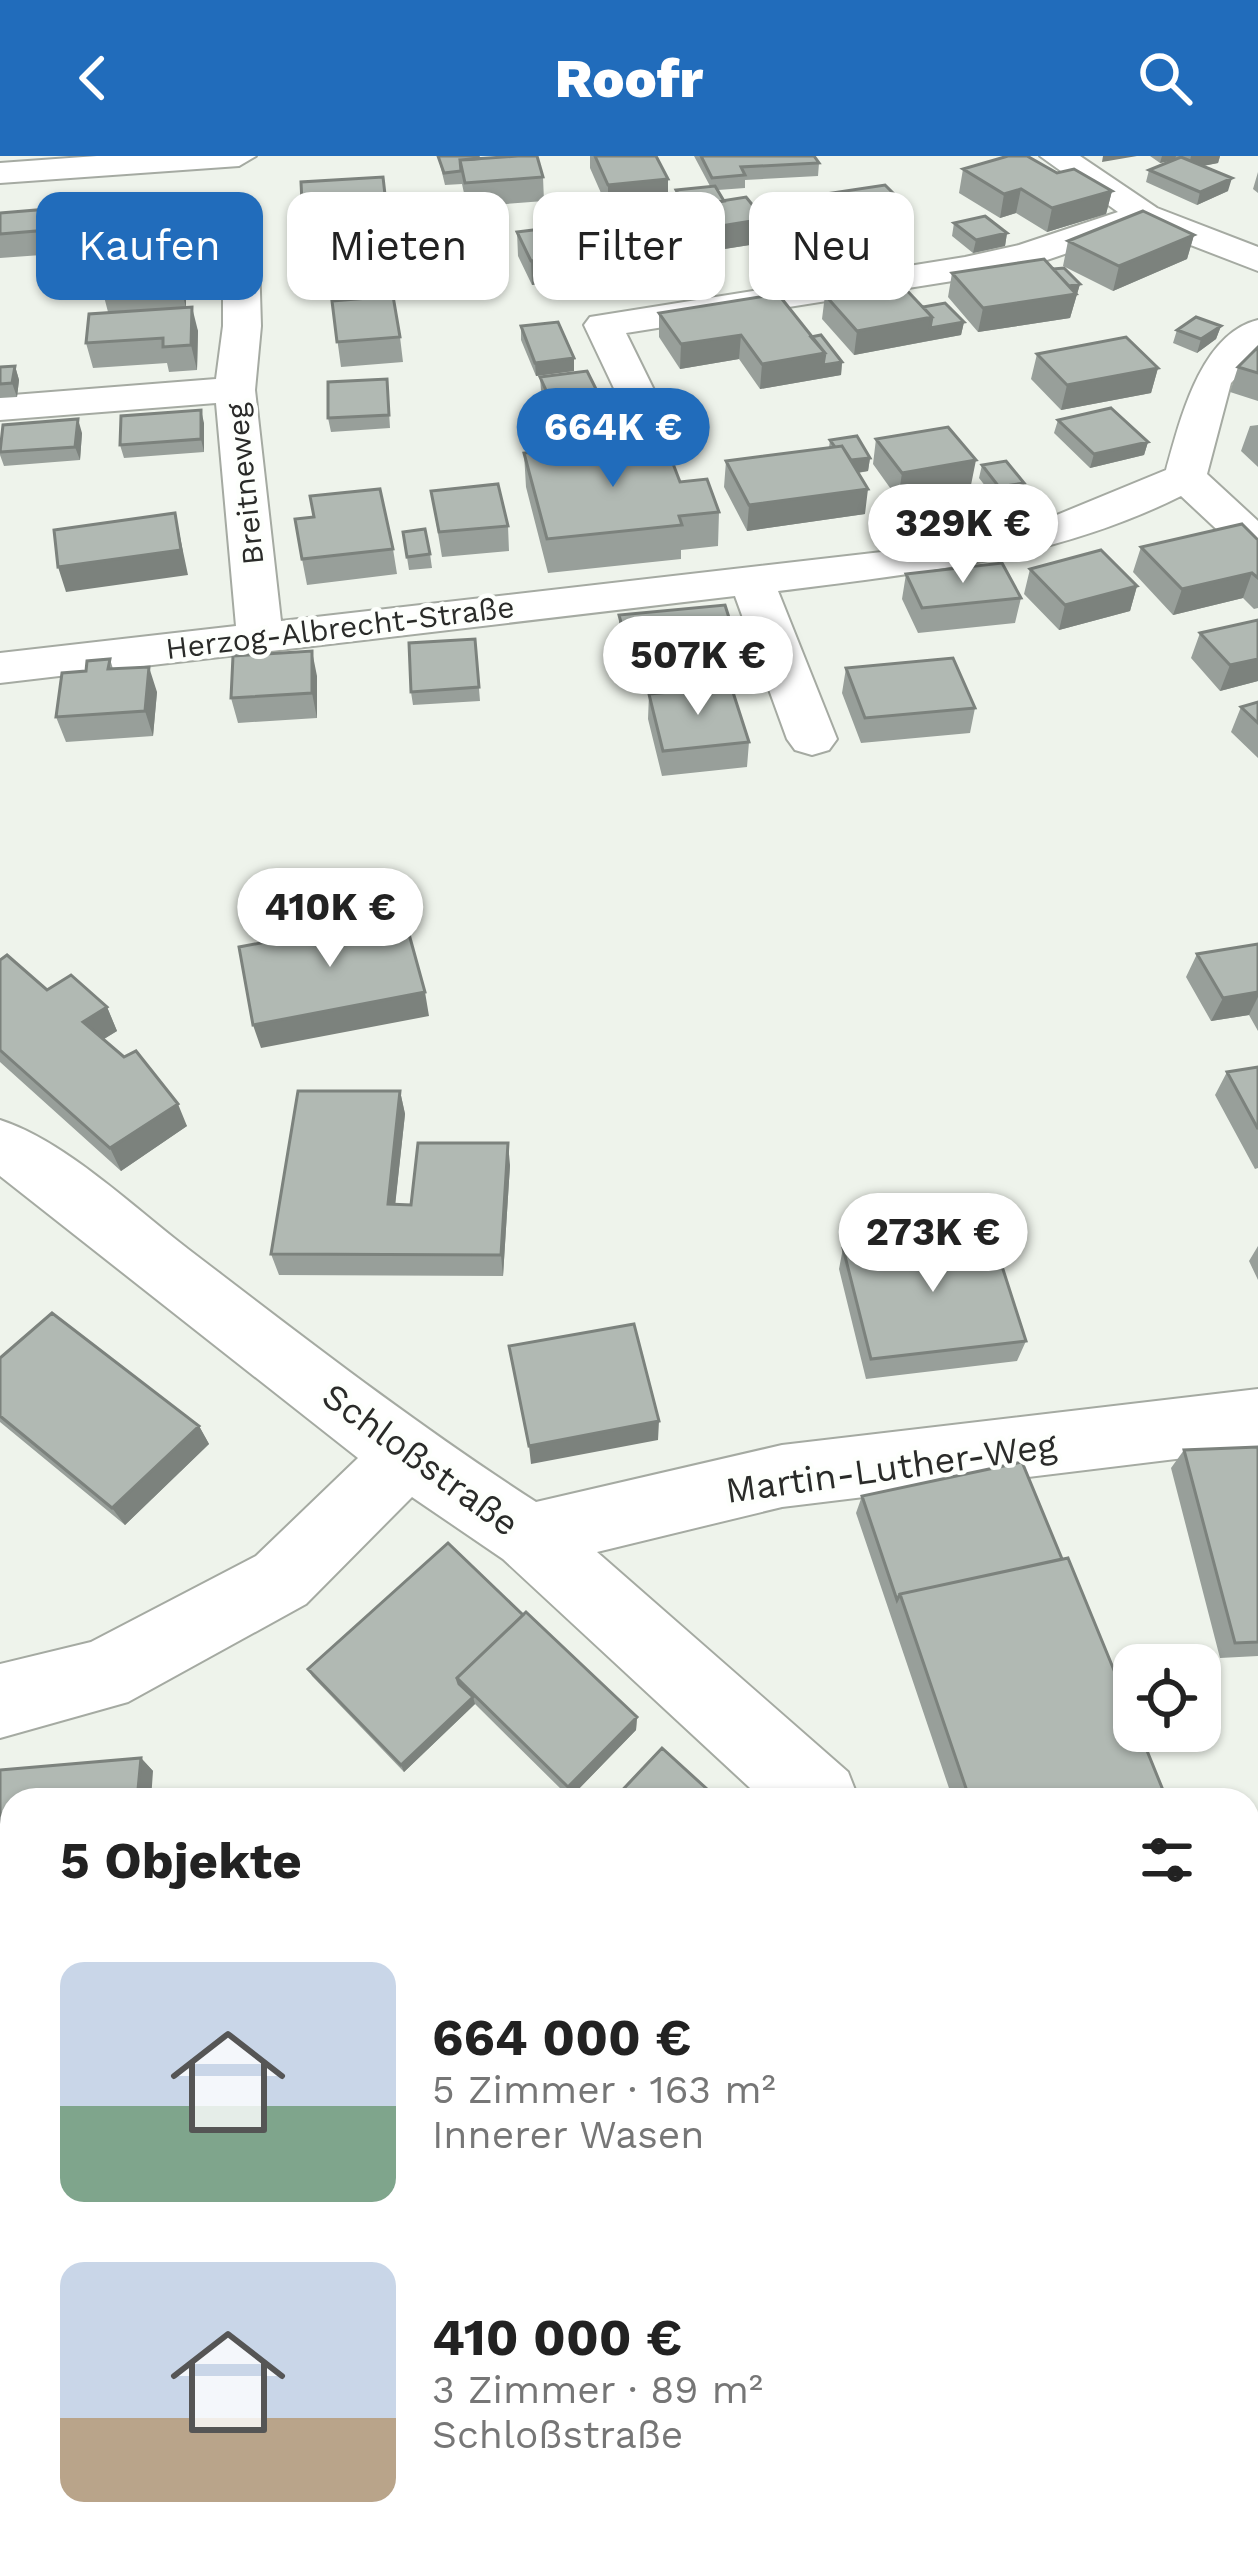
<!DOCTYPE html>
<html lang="de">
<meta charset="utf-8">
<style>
body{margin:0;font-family:"Work Sans",sans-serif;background:#f2f2f2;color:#222;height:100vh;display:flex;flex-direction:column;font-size:45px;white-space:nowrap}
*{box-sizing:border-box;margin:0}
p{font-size:39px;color:#767676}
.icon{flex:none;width:66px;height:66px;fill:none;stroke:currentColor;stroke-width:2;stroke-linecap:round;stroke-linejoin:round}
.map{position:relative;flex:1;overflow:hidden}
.panel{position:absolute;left:0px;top:1632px;width:1260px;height:771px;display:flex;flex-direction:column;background:#fff;border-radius:36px 36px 0 0;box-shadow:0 3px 9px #0004}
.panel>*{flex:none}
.banner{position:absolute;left:36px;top:36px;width:1188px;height:108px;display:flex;gap:24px}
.tools{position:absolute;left:1113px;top:1488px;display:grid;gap:24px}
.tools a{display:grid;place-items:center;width:108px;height:108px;border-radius:24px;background:#fff;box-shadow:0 3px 9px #0004;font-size:60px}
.price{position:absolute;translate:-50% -102px;padding:0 27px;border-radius:42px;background:#fff;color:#222;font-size:39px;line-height:78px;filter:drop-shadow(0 3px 6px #0008)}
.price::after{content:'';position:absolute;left:50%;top:72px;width:36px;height:27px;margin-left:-18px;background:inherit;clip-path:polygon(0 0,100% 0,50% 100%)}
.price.current{background:#216cbb;color:#fff}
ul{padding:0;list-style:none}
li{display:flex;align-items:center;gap:36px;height:300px;padding:0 60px}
li span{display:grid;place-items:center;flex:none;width:336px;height:240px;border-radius:24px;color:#555}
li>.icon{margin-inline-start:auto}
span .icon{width:144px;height:144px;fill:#fffc;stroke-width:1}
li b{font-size:51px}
h2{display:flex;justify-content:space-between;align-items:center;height:144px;padding:0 60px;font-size:51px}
.pill{padding:0 42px;border-radius:24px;background:#fff;box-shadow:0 3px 9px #0004;font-size:42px;line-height:108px}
.pill.current{background:#216cbb;color:#fff}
header{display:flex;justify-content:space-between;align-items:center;height:156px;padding:0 60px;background:#216cbb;color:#fff;font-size:54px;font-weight:800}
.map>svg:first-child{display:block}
</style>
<header><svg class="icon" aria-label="back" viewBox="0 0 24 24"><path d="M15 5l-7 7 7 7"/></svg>Roofr<svg class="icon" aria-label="search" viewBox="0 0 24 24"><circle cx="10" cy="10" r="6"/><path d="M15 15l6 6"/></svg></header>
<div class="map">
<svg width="1258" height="2401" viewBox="0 0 1258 2401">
<rect width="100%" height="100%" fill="#eef3eb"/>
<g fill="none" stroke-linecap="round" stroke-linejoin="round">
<g stroke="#a5aaa2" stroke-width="4">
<path id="minor" d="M 1040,0 L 1080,0 L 1157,52 L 1258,91 L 1258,115 L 1144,71 L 1041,106 L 965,123 L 626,177 L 682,291 L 676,300 L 661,303 L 646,300 L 584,169 L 590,161 L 965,101 L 1019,89 L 1118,56 Z
M 241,92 L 254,95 L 259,103 L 261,170 L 255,234 L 281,465 L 934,390 L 1047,363 L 1166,314 C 1180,265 1200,178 1258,164 L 1258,198 L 1231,227 L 1207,318 L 1258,365 L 1258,401 L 1242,397 L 1181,340 C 1055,403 916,418 778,435 L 837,583 L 829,594 L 812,599 L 795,594 L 787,583 L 735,440 L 0,527 L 0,497 L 236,470 L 216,247 L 0,264 L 0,240 L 216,223 L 223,170 L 223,103 L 228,95 Z
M 0,964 C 65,985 133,1051 188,1093 C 302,1180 415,1268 536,1346 L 782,1289 L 1258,1233 L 1258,1293 L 782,1351 L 597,1396 L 848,1616 L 859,1644 L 763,1644 L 503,1403 L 412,1341 L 306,1448 L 128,1546 L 0,1582 L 0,1508 L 91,1486 L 256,1400 L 358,1302 L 0,1020 Z
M 1248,1971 L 1258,1975 L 1258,2067 L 1248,2063 Z
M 892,2391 L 990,2391 L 987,2401 L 889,2401 Z"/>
</g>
<g stroke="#a5aaa2" stroke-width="4">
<path id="secondary" d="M 97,0 L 256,0 L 239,10 L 0,27 L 0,7 Z"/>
</g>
<use href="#minor" fill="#fff" fill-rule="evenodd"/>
<use href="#secondary" fill="#fff" fill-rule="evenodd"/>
</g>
<path fill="#989f9a" d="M 438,0 L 479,3 L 543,21 L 544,45 L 467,51 L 462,28 L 445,29 Z
M 590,0 L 656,0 L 668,23 L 668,47 L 608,53 L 590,12 Z
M 694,0 L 814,0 L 819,7 L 818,20 L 745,24 L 745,32 L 718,34 L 724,45 L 809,75 L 808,88 L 762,95 L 756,88 L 718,94 L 718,102 L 686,108 L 671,89 L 671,53 L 679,52 L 676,46 L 676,34 L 710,30 Z
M 1150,0 L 1220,0 L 1218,7 L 1202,10 L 1228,35 L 1197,49 L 1146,26 L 1149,14 L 1172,4 L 1160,7 Z
M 963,13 L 1057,17 L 1112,35 L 1106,58 L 1047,76 L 1016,57 L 1000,62 L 959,37 Z
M 1258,16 L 1258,37 L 1253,33 Z
M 383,21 L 390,76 L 446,75 L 448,97 L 414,99 L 414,92 L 406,92 L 410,139 L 353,142 L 348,83 L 346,83 L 344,69 L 306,71 L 302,47 Z
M 832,37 L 899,43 L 897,56 L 844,64 L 831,50 Z
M 49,53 L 56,77 L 55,98 L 0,102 L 0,57 Z
M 230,65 L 229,91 L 184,94 L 186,106 L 186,151 L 198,175 L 197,214 L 169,216 L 167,207 L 93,212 L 86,187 L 108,156 L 102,133 L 136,103 L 150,95 L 145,72 Z
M 954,67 L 1007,77 L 1005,90 L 973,97 L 952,80 Z
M 517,76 L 633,82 L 633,95 L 621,96 L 621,118 L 532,129 L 518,100 Z
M 1194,79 L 1187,103 L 1113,135 L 1063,110 L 1068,85 Z
M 1053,113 L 1080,128 L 1070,162 L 978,176 L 948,141 L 952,117 Z
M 825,139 L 923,151 L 964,166 L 961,179 L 854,199 L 822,163 Z
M 332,145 L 400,181 L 403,206 L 341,211 Z
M 659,157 L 811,181 L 842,206 L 841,219 L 760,233 L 739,203 L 680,213 L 659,181 Z
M 521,170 L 574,215 L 536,220 L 521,184 Z
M 1221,170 L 1216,183 L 1197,197 L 1173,187 L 1177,174 Z
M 1258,191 L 1258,245 L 1230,236 L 1238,211 Z
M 1037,198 L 1158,212 L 1151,237 L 1061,254 L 1031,223 Z
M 15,210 L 19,224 L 17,241 L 0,242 L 0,211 Z
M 540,221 L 603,247 L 603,260 L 556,267 L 541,234 Z
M 387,223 L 390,272 L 331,276 L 328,262 Z
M 1058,264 L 1148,286 L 1144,299 L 1090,312 L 1054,277 Z
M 204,267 L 204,296 L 124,302 L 120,289 Z
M 1258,269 L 1258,311 L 1241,295 L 1250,270 Z
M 82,277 L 80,304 L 4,310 L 0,299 L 0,288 Z
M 876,283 L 971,329 L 898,343 L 873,308 Z
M 830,284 L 870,302 L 868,315 L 858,317 L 865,358 L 747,375 L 724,331 L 726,305 L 829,292 Z
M 524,297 L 680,326 L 719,356 L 718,390 L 681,394 L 681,403 L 548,417 L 526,331 Z
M 982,309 L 1021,340 L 996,344 L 979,322 Z
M 431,335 L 508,370 L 509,395 L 442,401 Z
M 403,376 L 430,398 L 432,412 L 409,414 Z
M 1258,384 L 1258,452 L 1254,453 L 1243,442 L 1173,459 L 1133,416 L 1141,391 Z
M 393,393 L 397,418 L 307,429 L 302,403 Z
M 1030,413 L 1137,430 L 1130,455 L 1059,474 L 1024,438 Z
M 906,418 L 1021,442 L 1015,467 L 918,477 L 902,443 Z
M 619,459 L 737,487 L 735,512 L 629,522 L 619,484 Z
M 1258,464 L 1258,525 L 1220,535 L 1191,502 L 1200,477 Z
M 475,483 L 480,545 L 413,549 L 411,536 Z
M 110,503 L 113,513 L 157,536 L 153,580 L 66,586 L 56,561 L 86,515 Z
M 846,512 L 975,552 L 970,577 L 861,587 L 842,537 Z
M 317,520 L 317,562 L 238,567 L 231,542 Z
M 649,538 L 749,586 L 747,611 L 662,620 L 648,563 Z
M 1258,546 L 1258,602 L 1231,576 L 1241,551 Z
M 1258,788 L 1258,875 L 1249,859 L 1211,865 L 1186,821 L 1197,798 Z
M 0,804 L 47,834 L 107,851 L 117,875 L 104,883 L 187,970 L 121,1015 L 0,906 Z
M 1258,911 L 1258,1012 L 1255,1013 L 1215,939 L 1227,916 Z
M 400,935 L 405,958 L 395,1048 L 411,1049 L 510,1009 L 503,1120 L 279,1119 L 271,1098 Z
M 1258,1090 L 1258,1124 L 1249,1105 Z
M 843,1092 L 1026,1185 L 1017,1205 L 866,1223 L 839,1113 Z
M 0,1202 L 199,1270 L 209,1288 L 125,1369 L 0,1266 Z
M 1258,1291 L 1258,1500 L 1220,1502 L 1171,1312 L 1184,1294 Z
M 862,1340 L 1062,1403 L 1167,1644 L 953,1644 L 856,1357 Z
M 523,1459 L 637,1561 L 636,1574 L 570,1642 L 475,1548 L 404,1616 L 312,1520 L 308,1513 Z
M 141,1602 L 153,1615 L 12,1644 L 12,1739 L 0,1740 L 0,1614 Z"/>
<path fill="#7c827d" d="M 1103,0 L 1137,0 L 1102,6 Z
M 1162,0 L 1176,0 L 1175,4 L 1160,7 Z
M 1191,0 L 1220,0 L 1218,7 L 1188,13 Z
M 1232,22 L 1228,35 L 1197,49 L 1200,36 Z
M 668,23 L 668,47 L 608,53 L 608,29 Z
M 1021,33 L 1016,57 L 1000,62 L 1004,38 Z
M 1112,35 L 1106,58 L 1047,76 L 1052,52 Z
M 225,41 L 230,65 L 229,91 L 225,67 Z
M 899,43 L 897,56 L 844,64 L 846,52 Z
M 49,53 L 56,77 L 55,98 L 48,74 Z
M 764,63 L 809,75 L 808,88 L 762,95 L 763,83 L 756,76 L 756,88 L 718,94 L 718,102 L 686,108 L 687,83 L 714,71 Z
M 1007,77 L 1005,90 L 973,97 L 976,84 Z
M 1194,79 L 1187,103 L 1113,135 L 1119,110 Z
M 633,82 L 633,95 L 621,96 L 621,118 L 532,129 L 531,105 L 610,85 Z
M 183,93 L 186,106 L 186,152 L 180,127 L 181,100 Z
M 1080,128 L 1070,162 L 978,176 L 983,152 L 1057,132 Z
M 192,151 L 198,175 L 197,214 L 191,189 Z
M 932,161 L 928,185 L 854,199 L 857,175 Z
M 964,166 L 961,179 L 928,185 L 930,172 Z
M 1221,170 L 1216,183 L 1197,197 L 1201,183 Z
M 741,179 L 739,203 L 680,213 L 681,188 Z
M 825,197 L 842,206 L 841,219 L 760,233 L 762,208 Z
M 574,202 L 574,215 L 536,220 L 535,207 Z
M 15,210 L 19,224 L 17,241 L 12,227 Z
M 1158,212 L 1151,237 L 1061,254 L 1067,229 Z
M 603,247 L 603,260 L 556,267 L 555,254 Z
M 201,254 L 204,267 L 204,296 L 201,283 Z
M 78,263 L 82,277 L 80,304 L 75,291 Z
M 1148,286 L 1144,299 L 1090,312 L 1094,298 Z
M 870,302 L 868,315 L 842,319 L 843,305 Z
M 976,304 L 971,329 L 898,343 L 902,317 Z
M 1024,327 L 1021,340 L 996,344 L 999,331 Z
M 868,333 L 865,358 L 747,375 L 749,349 Z
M 175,357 L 188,419 L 66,436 L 58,411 Z
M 1252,417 L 1243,442 L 1173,459 L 1182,433 Z
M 1137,430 L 1130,455 L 1059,474 L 1065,449 Z
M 312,495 L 317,520 L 317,562 L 312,537 Z
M 1258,503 L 1258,525 L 1220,535 L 1230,509 Z
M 149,511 L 157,536 L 153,580 L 145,555 Z
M 425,836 L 429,860 L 261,892 L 253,869 Z
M 1258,836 L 1258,841 L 1249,859 L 1211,865 L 1223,842 Z
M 107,851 L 117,875 L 94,889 L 83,866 Z
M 400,935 L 405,958 L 393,1069 L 388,1048 Z
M 178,948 L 187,970 L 121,1015 L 110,992 Z
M 508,987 L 510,1009 L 503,1120 L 501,1099 Z
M 659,1265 L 658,1284 L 531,1308 L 529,1290 Z
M 199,1270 L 209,1288 L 125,1369 L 112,1352 Z
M 473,1541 L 475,1548 L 404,1616 L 401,1609 Z
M 637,1561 L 636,1574 L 570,1642 L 568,1631 Z
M 141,1602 L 153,1615 L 151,1644 L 137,1644 Z"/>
<path fill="#b1b9b3" stroke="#7c827d" stroke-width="3" d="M 438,0 L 478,0 L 479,3 L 460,4 L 461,15 L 444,17 Z
M 518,0 L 537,0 L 543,21 L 465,27 L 460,4 Z
M 595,0 L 656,0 L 668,23 L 608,29 Z
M 701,0 L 814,0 L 819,7 L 741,11 L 745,19 L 712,22 Z
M 1008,0 L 1027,0 L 1057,17 L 1074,13 L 1112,35 L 1052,52 L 1021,33 L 1004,38 L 963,13 Z
M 1181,1 L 1232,22 L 1200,36 L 1149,14 Z
M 383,21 L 387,56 L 342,59 L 341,45 L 302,47 L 301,26 Z
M 885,29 L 899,43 L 846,52 L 832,37 Z
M 715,30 L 724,45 L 685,51 L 676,34 Z
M 225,41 L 225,67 L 145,72 L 148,45 Z
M 746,41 L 764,63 L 714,71 L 719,78 L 687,83 L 672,65 L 680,64 L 671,53 Z
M 791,52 L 809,75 L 763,83 L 756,76 L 764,74 L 764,63 L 759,57 Z
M 49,53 L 48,74 L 0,78 L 0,57 Z
M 1143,55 L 1194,79 L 1119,110 L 1068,85 Z
M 985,60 L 1007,77 L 976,84 L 954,67 Z
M 622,63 L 633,82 L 615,84 L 605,65 L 592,67 Z
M 605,65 L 621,94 L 531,105 L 517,76 Z
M 432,67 L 433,75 L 446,75 L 447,84 L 413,86 L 412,79 L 404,79 L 404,75 L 390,76 L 389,70 Z
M 404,75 L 408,114 L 350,118 L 348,78 Z
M 183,93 L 183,111 L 181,100 L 136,103 L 137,96 Z
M 181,100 L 180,127 L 102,133 L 104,105 Z
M 1044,103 L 1076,138 L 983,152 L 952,117 Z
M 1064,112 L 1080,128 L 1069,130 L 1053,113 Z
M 898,125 L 932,161 L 857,175 L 825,139 Z
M 778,138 L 825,197 L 762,208 L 741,179 L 681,188 L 659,157 Z
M 393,140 L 400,181 L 337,186 L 332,145 Z
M 945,147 L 964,166 L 930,172 L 932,161 L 923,151 Z
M 192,151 L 191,189 L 163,191 L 163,182 L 86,187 L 89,158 Z
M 1196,161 L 1221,170 L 1201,183 L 1177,174 Z
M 558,166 L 574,202 L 535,207 L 521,170 Z
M 821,179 L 842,206 L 823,209 L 825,197 L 811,181 Z
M 1126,181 L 1158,212 L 1067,229 L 1037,198 Z
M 1258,191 L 1258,217 L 1238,211 Z
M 15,210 L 12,227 L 0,228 L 0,211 Z
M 587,215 L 603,247 L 555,254 L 540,221 Z
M 387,223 L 389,259 L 328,262 L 328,226 Z
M 1111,252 L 1148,286 L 1094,298 L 1058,264 Z
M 201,254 L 201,283 L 120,289 L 121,260 Z
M 78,263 L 75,291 L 0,296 L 3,269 Z
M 948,271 L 976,304 L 902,317 L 876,283 Z
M 857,280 L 870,302 L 851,304 L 842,290 L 835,291 L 830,284 Z
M 664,284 L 680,326 L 707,323 L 719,356 L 679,360 L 682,369 L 547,383 L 524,297 Z
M 842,290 L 868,333 L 749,349 L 726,305 Z
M 1006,305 L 1024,327 L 999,331 L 982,309 Z
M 498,328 L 508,370 L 439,376 L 431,335 Z
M 380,333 L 393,393 L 302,403 L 295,363 L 314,361 L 310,340 Z
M 175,357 L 181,394 L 58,411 L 54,374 Z
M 1242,368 L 1258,384 L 1258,422 L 1252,417 L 1182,433 L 1141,391 Z
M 425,373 L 430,398 L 407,401 L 403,376 Z
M 1101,394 L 1137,430 L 1065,449 L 1030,413 Z
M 1002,407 L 1021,442 L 922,452 L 906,418 Z
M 725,449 L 737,487 L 629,497 L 619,459 Z
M 1258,464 L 1258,503 L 1230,509 L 1200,477 Z
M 475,483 L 479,531 L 411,536 L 409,487 Z
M 312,495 L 312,537 L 231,542 L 233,500 Z
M 953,502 L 975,552 L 865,562 L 846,512 Z
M 110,503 L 108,513 L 149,511 L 145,555 L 56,561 L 62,517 L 86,515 L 87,505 Z
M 731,530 L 749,586 L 663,595 L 649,538 Z
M 1258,546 L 1258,567 L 1241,551 Z
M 404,760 L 425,836 L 253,869 L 239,791 Z
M 1258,788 L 1258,836 L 1223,842 L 1197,798 Z
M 7,799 L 47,834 L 71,819 L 107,851 L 83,866 L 124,901 L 136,895 L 178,948 L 110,992 L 0,894 L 0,804 Z
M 1258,911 L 1258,973 L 1227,916 Z
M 298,935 L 400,935 L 388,1048 L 411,1049 L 418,987 L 508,987 L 501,1099 L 271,1098 Z
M 991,1076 L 1026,1185 L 871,1203 L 843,1092 Z
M 52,1157 L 199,1270 L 112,1352 L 0,1260 L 0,1202 Z
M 634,1168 L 659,1265 L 529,1290 L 509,1190 Z
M 1258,1291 L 1258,1486 L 1235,1487 L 1184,1294 Z
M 1022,1306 L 1062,1403 L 900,1438 L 897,1444 L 862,1340 Z
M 448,1387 L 523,1459 L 457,1522 L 459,1528 L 473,1541 L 401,1609 L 308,1513 Z
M 1068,1402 L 1134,1563 L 1134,1575 L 1139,1575 L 1167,1644 L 970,1644 L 900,1438 Z
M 526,1456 L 637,1561 L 568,1631 L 457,1522 Z
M 662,1592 L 719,1644 L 613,1644 Z
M 141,1602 L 137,1644 L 12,1644 L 12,1728 L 0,1729 L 0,1614 Z
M 613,2391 L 761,2391 L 675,2401 L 613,2401 Z"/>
<g text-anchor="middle" stroke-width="9" stroke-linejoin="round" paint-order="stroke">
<g font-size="30" fill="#2a2b29" stroke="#fdfffc">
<text transform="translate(245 328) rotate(-96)" y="10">Breitneweg</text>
<text transform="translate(340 472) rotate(-7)" y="10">Herzog-Albrecht-Straße</text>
</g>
<g font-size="36" fill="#2a2b29" stroke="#fdfffc">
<text transform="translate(421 1303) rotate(36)" y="13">Schloßstraße</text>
<text transform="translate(891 1311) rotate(-8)" y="13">Martin-Luther-Weg</text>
</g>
</g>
</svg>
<div class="tools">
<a><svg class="icon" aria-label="locate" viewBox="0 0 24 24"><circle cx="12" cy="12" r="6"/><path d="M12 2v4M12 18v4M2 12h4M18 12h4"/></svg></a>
</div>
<b class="price current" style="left:613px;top:334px">664K €</b>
<b class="price" style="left:963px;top:430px">329K €</b>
<b class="price" style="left:698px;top:562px">507K €</b>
<b class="price" style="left:330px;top:814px">410K €</b>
<b class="price" style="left:933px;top:1139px">273K €</b>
<div class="banner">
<a class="pill current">Kaufen</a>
<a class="pill">Mieten</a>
<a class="pill">Filter</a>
<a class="pill">Neu</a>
</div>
<section class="panel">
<h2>5 Objekte<svg class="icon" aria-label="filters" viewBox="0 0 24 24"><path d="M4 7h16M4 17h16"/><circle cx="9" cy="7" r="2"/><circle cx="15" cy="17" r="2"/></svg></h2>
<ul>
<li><span style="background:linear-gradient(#c9d6e8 60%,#7fa58c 0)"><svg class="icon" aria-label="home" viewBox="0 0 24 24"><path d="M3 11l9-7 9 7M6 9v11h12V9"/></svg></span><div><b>664 000 €</b><p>5 Zimmer · 163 m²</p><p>Innerer Wasen</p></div></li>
<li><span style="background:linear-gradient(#c9d6e8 65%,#b9a48a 0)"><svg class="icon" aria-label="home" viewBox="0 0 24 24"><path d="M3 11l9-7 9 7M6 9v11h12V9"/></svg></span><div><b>410 000 €</b><p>3 Zimmer · 89 m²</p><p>Schloßstraße</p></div></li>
</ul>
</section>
</div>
